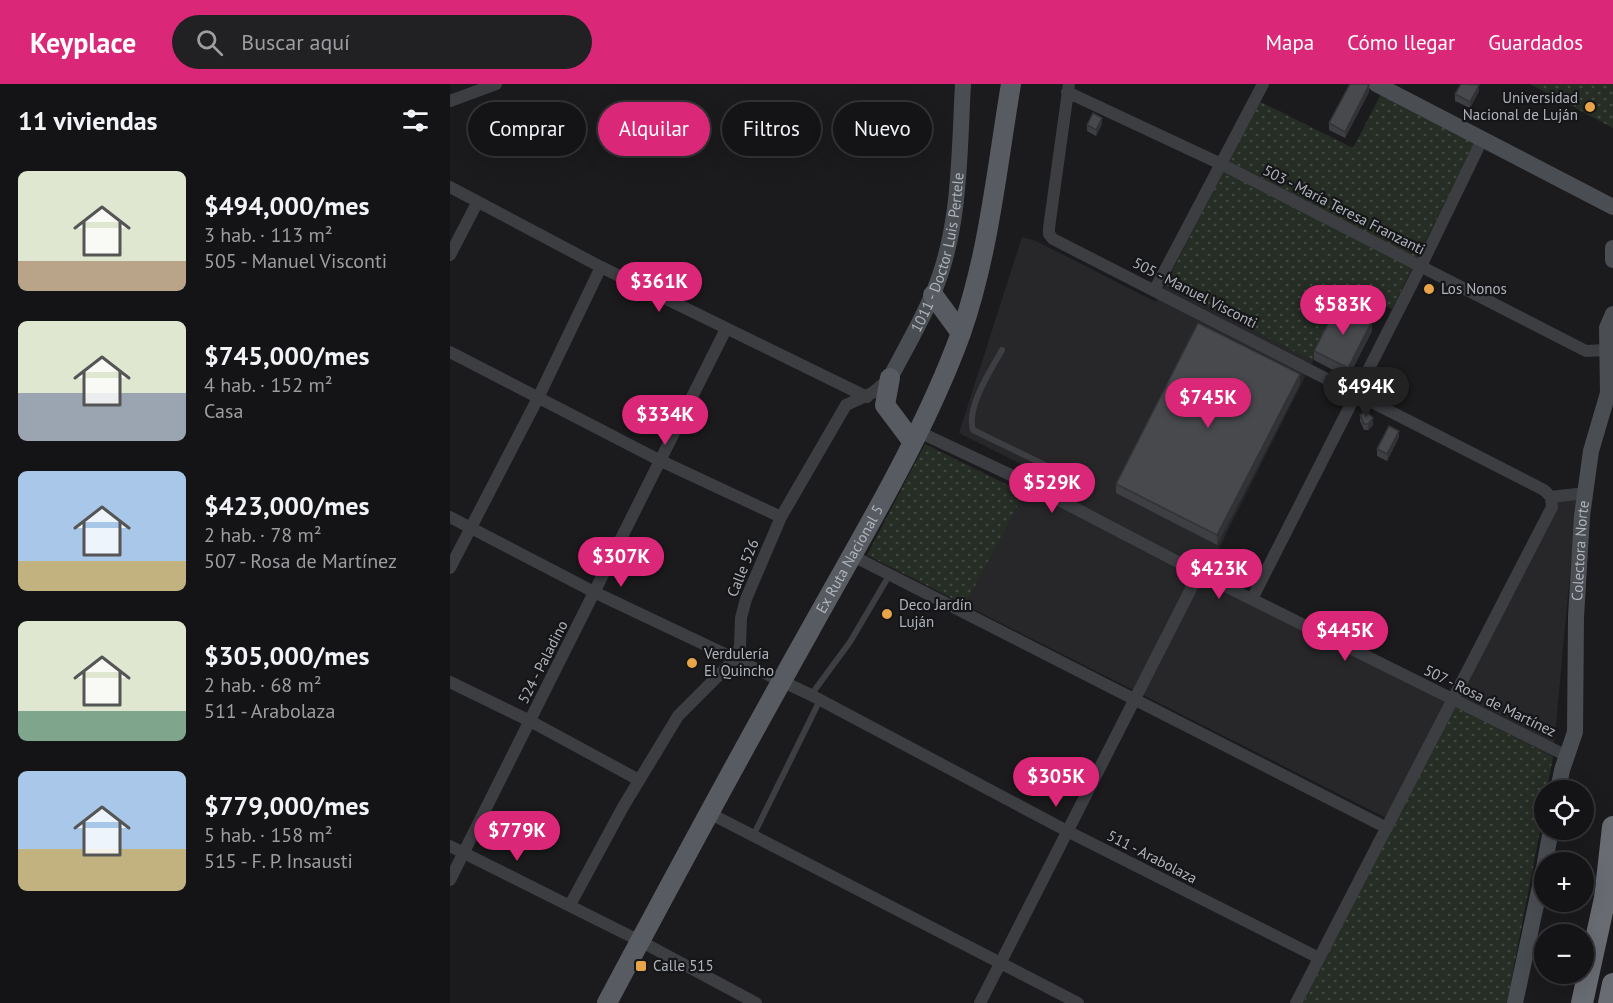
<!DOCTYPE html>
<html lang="es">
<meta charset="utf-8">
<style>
body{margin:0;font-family:"PT Sans",sans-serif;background:#212123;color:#f1f3f6;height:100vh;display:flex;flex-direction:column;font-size:22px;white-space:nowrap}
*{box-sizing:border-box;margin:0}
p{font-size:20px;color:#9d9ea1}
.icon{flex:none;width:33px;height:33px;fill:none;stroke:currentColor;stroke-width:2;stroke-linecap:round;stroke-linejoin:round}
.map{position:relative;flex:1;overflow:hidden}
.details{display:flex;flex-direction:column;background:#141416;width:450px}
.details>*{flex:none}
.banner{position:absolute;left:18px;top:18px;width:570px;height:54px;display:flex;gap:12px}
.fabs{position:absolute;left:1084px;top:696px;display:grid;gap:12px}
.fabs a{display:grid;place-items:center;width:60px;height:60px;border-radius:50%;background:#141416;box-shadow:0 6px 24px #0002,0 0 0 2px #333335;font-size:30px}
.price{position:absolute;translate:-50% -51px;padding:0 14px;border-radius:21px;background:#db2777;color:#fff;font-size:20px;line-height:39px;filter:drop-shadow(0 2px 3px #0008)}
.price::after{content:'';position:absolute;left:50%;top:36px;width:18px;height:14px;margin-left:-9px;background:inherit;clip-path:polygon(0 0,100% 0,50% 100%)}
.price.selected{background:#222;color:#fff}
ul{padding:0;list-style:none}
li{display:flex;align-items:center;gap:18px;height:150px;padding:0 18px}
li span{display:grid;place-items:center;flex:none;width:168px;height:120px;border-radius:9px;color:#555}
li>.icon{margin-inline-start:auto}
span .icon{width:72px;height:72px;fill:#fffc;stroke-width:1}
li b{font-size:26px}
h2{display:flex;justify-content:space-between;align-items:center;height:72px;padding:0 18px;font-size:26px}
.pill{padding:0 21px;border-radius:27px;background:#141416;box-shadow:0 6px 24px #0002,0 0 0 2px #333335;font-size:21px;line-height:54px}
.pill.selected{background:#db2777;color:#fff}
header{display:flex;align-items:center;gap:36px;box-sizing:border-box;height:84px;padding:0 30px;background:#db2777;color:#fff}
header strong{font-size:28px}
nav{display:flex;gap:33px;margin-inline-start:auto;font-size:21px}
.search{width:420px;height:54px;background:#212123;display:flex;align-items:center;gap:15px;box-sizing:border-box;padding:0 21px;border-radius:33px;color:#9d9ea1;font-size:22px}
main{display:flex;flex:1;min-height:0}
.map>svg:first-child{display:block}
</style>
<header>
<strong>Keyplace</strong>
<div class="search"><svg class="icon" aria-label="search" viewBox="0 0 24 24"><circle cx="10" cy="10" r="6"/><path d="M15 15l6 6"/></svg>Buscar aquí</div>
<nav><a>Mapa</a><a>Cómo llegar</a><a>Guardados</a></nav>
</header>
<main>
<section class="details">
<h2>11 viviendas<svg class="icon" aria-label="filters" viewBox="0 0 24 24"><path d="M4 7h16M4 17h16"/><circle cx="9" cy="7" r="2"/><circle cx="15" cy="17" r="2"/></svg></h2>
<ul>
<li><span style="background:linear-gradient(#dfe7d0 75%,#b9a48a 0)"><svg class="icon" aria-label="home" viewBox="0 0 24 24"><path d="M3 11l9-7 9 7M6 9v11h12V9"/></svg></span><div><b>$494,000/mes</b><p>3 hab. · 113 m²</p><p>505 - Manuel Visconti</p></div></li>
<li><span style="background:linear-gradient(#dfe7d0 60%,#9aa5b1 0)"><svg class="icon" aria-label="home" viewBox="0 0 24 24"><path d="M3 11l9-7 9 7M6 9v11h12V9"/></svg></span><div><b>$745,000/mes</b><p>4 hab. · 152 m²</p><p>Casa</p></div></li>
<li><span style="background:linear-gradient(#a9c7e8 75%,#c2b280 0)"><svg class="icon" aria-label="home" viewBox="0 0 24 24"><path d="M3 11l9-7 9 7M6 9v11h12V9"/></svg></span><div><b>$423,000/mes</b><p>2 hab. · 78 m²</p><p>507 - Rosa de Martínez</p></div></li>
<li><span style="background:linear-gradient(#dfe7d0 75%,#7fa58c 0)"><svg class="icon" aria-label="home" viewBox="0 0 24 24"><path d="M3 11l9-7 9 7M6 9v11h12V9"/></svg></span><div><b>$305,000/mes</b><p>2 hab. · 68 m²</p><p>511 - Arabolaza</p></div></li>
<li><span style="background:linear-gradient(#a9c7e8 65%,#c2b280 0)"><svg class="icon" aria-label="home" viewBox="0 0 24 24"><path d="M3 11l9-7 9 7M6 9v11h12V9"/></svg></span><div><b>$779,000/mes</b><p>5 hab. · 158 m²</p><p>515 - F. P. Insausti</p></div></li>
</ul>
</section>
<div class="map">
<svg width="1163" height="919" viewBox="0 0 1163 919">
<defs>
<pattern id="grass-dots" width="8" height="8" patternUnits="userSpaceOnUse" patternTransform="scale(1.5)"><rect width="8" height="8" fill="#252d25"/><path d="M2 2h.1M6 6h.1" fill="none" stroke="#424943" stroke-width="1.8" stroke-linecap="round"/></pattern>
</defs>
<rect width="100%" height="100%" fill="#1b1b1d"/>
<path fill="#27272a" d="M 572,153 L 586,157 L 706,218 L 715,201 L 863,277 L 754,494 L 1002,621 L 1114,405 L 1127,414 L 1103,673 L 1003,621 L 944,738 L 515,521 L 585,387 L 509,349 Z"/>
<path fill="url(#grass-dots)" d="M 1080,0 L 1163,0 L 1163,44 Z
M 931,10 L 1025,58 L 942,225 L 923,216 L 910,239 L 888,228 L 863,277 L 715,201 L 809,17 L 903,64 Z
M 475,360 L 574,409 L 515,521 L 417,471 Z
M 1003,621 L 1103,673 L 1097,706 L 1095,706 L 1095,721 L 1057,919 L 853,919 Z"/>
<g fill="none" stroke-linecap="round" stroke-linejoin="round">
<path stroke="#3c3e42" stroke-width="6" d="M 552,266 C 541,286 516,323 523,346 L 599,383 L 601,389 L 591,406
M 361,611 L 400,558 L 440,490
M 303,752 L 370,616"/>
<path stroke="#3c3e42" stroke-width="12" d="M 619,0 L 599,144 L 599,150 L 603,155 L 1094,406 L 1101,413 L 1135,409
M 617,8 L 771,80 L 1136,267 L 1157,266
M 0,17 L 46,0
M 0,103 L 151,183 L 417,313
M 0,171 L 27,119
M 705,205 L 813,0
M 0,268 L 209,376 L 331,433
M 467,347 L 565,393 L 749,489 L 1117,672
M 0,433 L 146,509 L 361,611 L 617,747 L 869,874
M 401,471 L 937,744
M 0,484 L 88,314 L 151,183
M 802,515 L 971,182 L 1033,54
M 0,598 L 80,637 L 189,696
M 259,729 L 628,919
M 0,762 L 190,857 L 306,919
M 0,796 L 276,245
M 120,821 L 173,723 L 228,632 L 284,576 L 290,562 L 291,534 L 296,515 L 331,433 L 396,321 L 422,309 L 440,294
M 530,919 L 749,489
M 846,919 L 1102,423 L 1101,413"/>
<g stroke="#4a4d52" stroke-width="16">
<path d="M 926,0 L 1163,123"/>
<path d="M 1163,164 L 1163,176"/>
<path id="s1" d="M 440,294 C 454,267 470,240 482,212 C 511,146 509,71 513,0"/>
<path id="s2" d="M 1108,706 L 1112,686 L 1125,648 L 1126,533 L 1132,432 L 1141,367 L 1158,309 L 1157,244 L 1163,230"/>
<path d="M 1095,778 L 1101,746"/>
<path d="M 1065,919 L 1095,779"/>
</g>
<g stroke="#585b61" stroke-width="20">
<path d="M 483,211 L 511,249"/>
<path d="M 440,294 L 435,321 L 462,357"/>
<path id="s3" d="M 157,919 C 223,795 290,671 359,548 C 411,454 474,351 511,249 C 539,169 547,83 561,0"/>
</g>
<path stroke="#696c73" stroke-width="22" d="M 1132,919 L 1155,814 L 1163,743
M 1159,919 L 1163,900"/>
</g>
<path fill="#3e3f42" d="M 1029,7 L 1020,24 L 1005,17 L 1005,10 Z
M 919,8 L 895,54 L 879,46 L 879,39 Z
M 652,40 L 646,52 L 637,47 L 637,41 Z
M 922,247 L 898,294 L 864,276 L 864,267 Z
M 850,300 L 767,461 L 666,409 L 666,400 Z
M 910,331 L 923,341 L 918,346 L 914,346 L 910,337 Z
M 949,353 L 937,377 L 927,372 L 927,365 Z"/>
<path fill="#323336" d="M 919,1 L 919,8 L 895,54 L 895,48 Z
M 1029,1 L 1029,7 L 1020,24 L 1020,18 Z
M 652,34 L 652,40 L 646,52 L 646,46 Z
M 922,237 L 922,247 L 898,294 L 898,284 Z
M 850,290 L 850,300 L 767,461 L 767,451 Z
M 923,334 L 923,341 L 918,346 L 918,340 Z
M 949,347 L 949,353 L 937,377 L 937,370 Z"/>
<path fill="#48494d" stroke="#323336" stroke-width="1.5" d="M 900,0 L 917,0 L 919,1 L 895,48 L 879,39 Z
M 1011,0 L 1029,1 L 1020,18 L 1005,10 Z
M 643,29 L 652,34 L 646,46 L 637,41 Z
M 888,220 L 922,237 L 898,284 L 864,267 Z
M 748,239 L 850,290 L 767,451 L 666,400 Z
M 916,327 L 923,334 L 918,340 L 914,340 L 910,331 Z
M 939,342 L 949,347 L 937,370 L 927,365 Z"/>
<g fill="#e8a449" stroke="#161618" stroke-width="2">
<circle cx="1140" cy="23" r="6"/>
<circle cx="979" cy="205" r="6"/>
<circle cx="437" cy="530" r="6"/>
<circle cx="242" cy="579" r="6"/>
<rect x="185" y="876" width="12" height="12" rx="3"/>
</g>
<g text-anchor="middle" stroke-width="4.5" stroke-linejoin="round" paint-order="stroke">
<g font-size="15" fill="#afb4bc" stroke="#161618" text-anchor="start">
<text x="1128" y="19" text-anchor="end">Universidad<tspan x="1128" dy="17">Nacional de Luján</tspan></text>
<text x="991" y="210">Los Nonos</text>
<text x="449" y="526">Deco Jardín<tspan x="449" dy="17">Luján</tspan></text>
<text x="254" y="575">Verdulería<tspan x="254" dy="17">El Quincho</tspan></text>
<text x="203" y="887">Calle 515</text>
</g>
<g font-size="15" fill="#afb4bc" stroke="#161618">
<text transform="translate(894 126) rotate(27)" y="5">503 - María Teresa Franzanti</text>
<text dy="5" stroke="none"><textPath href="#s1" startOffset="136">1011 - Doctor Luis Pertele</textPath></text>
<text transform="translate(745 209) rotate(27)" y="5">505 - Manuel Visconti</text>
<text dy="5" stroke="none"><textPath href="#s2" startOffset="242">Colectora Norte</textPath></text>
<text dy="5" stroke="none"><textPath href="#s3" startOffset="506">Ex Ruta Nacional 5</textPath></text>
<text transform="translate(293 484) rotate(-68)" y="5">Calle 526</text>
<text transform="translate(93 578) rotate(-63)" y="5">524 - Paladino</text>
<text transform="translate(1040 617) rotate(26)" y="5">507 - Rosa de Martínez</text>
<text transform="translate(702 773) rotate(27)" y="5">511 - Arabolaza</text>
</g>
</g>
</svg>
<div class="fabs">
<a><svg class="icon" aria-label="locate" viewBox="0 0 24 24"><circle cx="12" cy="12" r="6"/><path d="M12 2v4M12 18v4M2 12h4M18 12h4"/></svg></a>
<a>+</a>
<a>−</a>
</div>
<b class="price" style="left:209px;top:229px">$361K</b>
<b class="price" style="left:893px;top:252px">$583K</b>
<b class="price selected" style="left:916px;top:334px">$494K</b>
<b class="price" style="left:758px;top:345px">$745K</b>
<b class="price" style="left:215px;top:362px">$334K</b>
<b class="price" style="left:602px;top:430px">$529K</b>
<b class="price" style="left:171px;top:504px">$307K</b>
<b class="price" style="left:769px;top:516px">$423K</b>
<b class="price" style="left:895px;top:578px">$445K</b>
<b class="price" style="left:606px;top:724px">$305K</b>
<b class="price" style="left:67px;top:778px">$779K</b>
<div class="banner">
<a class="pill">Comprar</a>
<a class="pill selected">Alquilar</a>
<a class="pill">Filtros</a>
<a class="pill">Nuevo</a>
</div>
</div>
</main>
